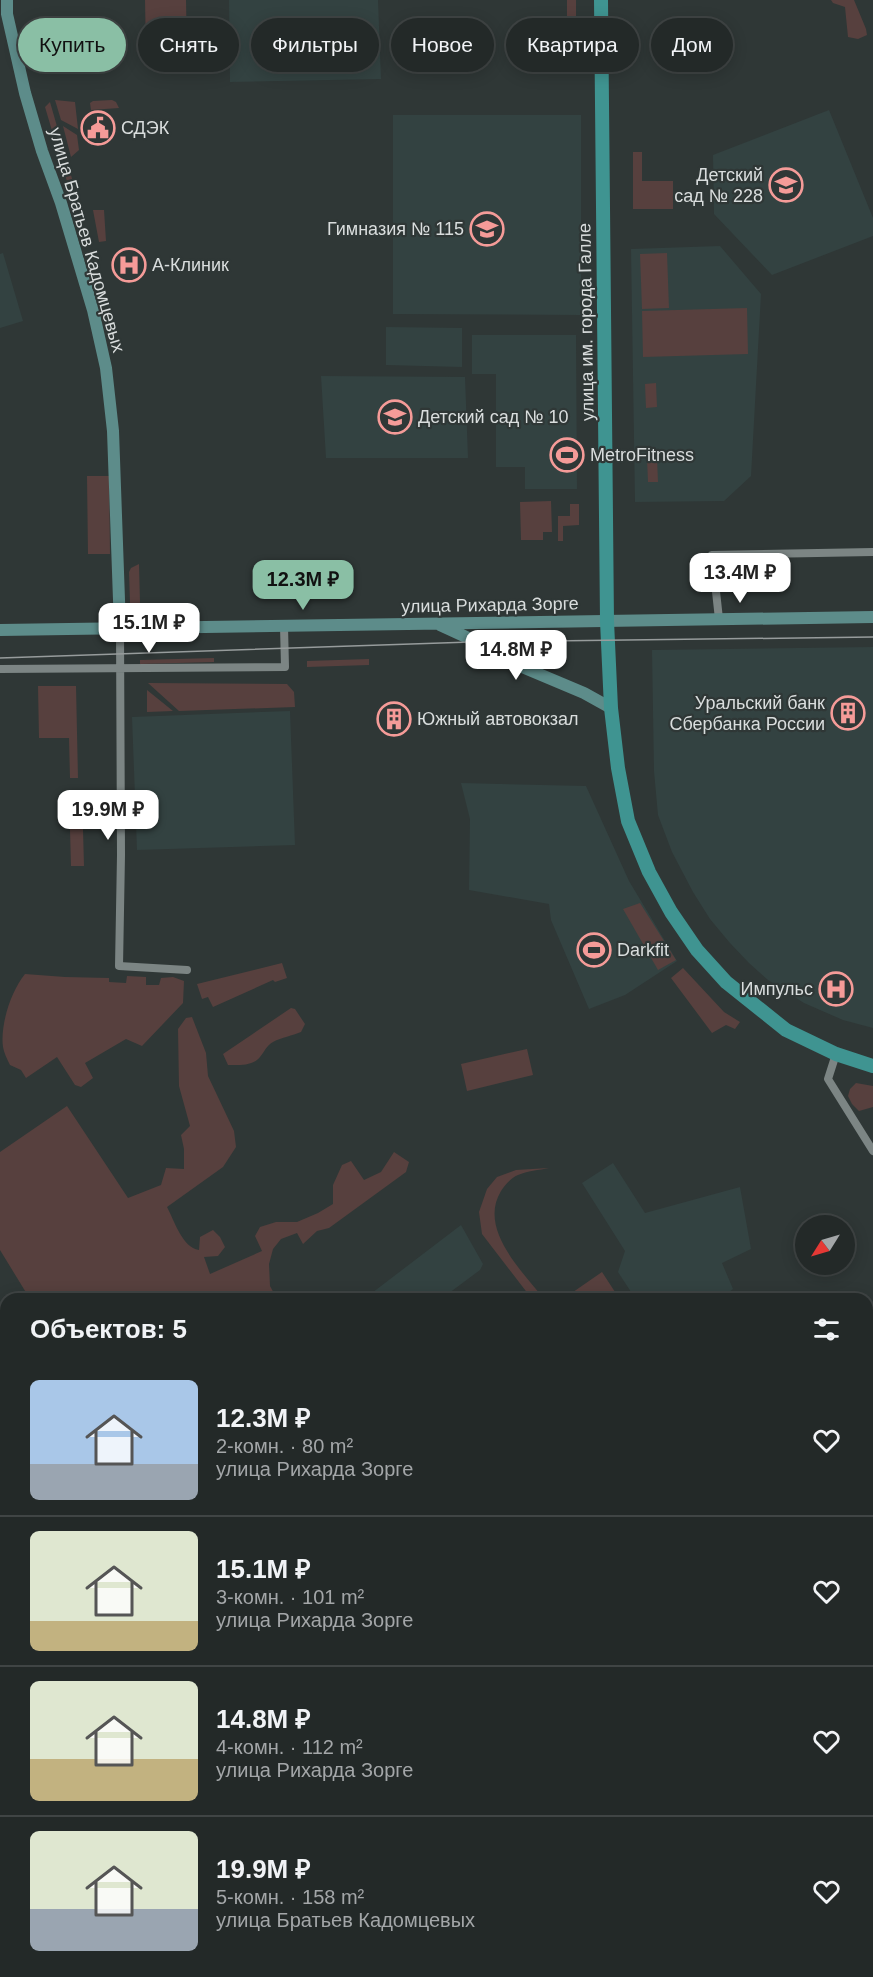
<!DOCTYPE html>
<html lang="ru">
<meta charset="utf-8">
<style>
body{margin:0;font-family:Arial,sans-serif;background:#2b3130;color:#f1f3f6;height:100vh;display:flex;flex-direction:column;font-size:22px;white-space:nowrap}
*{box-sizing:border-box;margin:0}
p{font-size:20px;color:#a3a6a8}
.icon{flex:none;width:33px;height:33px;fill:none;stroke:currentColor;stroke-width:2;stroke-linecap:round;stroke-linejoin:round}
.map{position:relative;flex:1;overflow:hidden}
.sheet{position:absolute;left:0px;top:1293px;width:873px;height:684px;display:flex;flex-direction:column;background:#232928;border-radius:18px 18px 0 0;box-shadow:0 3px 15px #0003,0 0 0 2px #404545}
.sheet>*{flex:none}
.guide{position:absolute;left:18px;top:18px;width:837px;height:54px;display:flex;gap:12px}
.needle{width:39px;rotate:233deg}
.buttons{position:absolute;left:795px;top:1215px;display:grid;gap:12px}
.buttons a{display:grid;place-items:center;width:60px;height:60px;border-radius:50%;background:#232928;box-shadow:0 3px 15px #0003,0 0 0 2px #404545;font-size:30px}
.price{position:absolute;translate:-50% -51px;padding:0 14px;border-radius:12px;background:#fff;color:#222;font-size:20px;line-height:39px;filter:drop-shadow(0 2px 3px #0008)}
.price::after{content:'';position:absolute;left:50%;top:36px;width:18px;height:14px;margin-left:-9px;background:inherit;clip-path:polygon(0 0,100% 0,50% 100%)}
.price.current{background:#8abfa5;color:#111}
ul{padding:0;list-style:none}
li{display:flex;align-items:center;gap:18px;height:150px;padding:0 30px}
li+li{border-top:2px solid #404545}
li span{display:grid;place-items:center;flex:none;width:168px;height:120px;border-radius:9px;color:#555}
li>.icon{margin-inline-start:auto}
span .icon{width:72px;height:72px;fill:#fffc;stroke-width:1}
li b{font-size:26px}
h2{display:flex;justify-content:space-between;align-items:center;height:72px;padding:0 30px;font-size:26px}
.pill{padding:0 21px;border-radius:27px;background:#232928;box-shadow:0 3px 15px #0003,0 0 0 2px #404545;font-size:21px;line-height:54px}
.pill.current{background:#8abfa5;color:#111}
.map>svg:first-child{display:block}
</style>
<div class="map">
<svg width="873" height="1977" viewBox="0 0 873 1977">
<rect width="100%" height="100%" fill="#2f3736"/>
<path fill="#334241" d="M 229,0 L 378,0 L 381,79 L 230,82 Z
M 829,110 L 873,218 L 873,236 L 772,275 L 714,214 L 713,155 Z
M 393,115 L 581,115 L 581,315 L 393,314 Z
M 720,246 L 761,294 L 751,476 L 724,501 L 635,502 L 631,249 Z
M 3,253 L 23,321 L 0,328 L 0,254 Z
M 386,327 L 462,328 L 462,367 L 386,365 Z
M 472,335 L 576,335 L 577,489 L 525,489 L 525,467 L 496,467 L 496,374 L 472,374 Z
M 321,376 L 465,377 L 468,458 L 326,458 Z
M 873,647 L 873,1028 L 843,1020 L 804,1003 L 768,980 L 749,963 L 730,943 L 710,919 L 693,892 L 672,852 L 658,815 L 654,771 L 652,650 Z
M 290,711 L 295,845 L 137,850 L 132,717 Z
M 461,783 L 586,786 L 629,881 L 677,961 L 625,995 L 589,1009 L 551,920 L 549,904 L 469,890 L 470,819 Z
M 613,1163 L 645,1213 L 740,1187 L 751,1249 L 722,1263 L 733,1289 L 725,1295 L 726,1299 L 628,1299 L 633,1295 L 618,1272 L 625,1251 L 582,1183 Z
M 461,1225 L 483,1264 L 480,1270 L 441,1299 L 364,1299 Z"/>
<path fill="#57403e" d="M 145,0 L 186,0 L 187,52 L 146,52 Z
M 567,0 L 576,0 L 576,60 L 567,60 Z
M 831,0 L 854,0 L 866,29 L 867,35 L 858,39 L 848,37 L 845,7 L 833,3 Z
M 55,100 L 75,102 L 78,129 L 61,120 Z
M 112,100 L 116,102 L 119,108 L 91,110 L 90,103 L 93,101 Z
M 50,102 L 75,189 L 69,188 L 45,107 Z
M 63,126 L 77,135 L 79,150 L 71,157 Z
M 633,152 L 642,152 L 642,181 L 673,181 L 673,209 L 633,209 Z
M 93,210 L 104,210 L 106,241 L 99,242 Z
M 667,253 L 669,308 L 642,309 L 640,254 Z
M 747,308 L 748,354 L 643,357 L 642,311 Z
M 656,383 L 657,407 L 646,408 L 645,384 Z
M 647,458 L 657,458 L 658,482 L 648,482 Z
M 87,476 L 109,476 L 110,554 L 88,554 Z
M 551,501 L 552,532 L 543,532 L 543,540 L 521,540 L 520,502 Z
M 570,504 L 579,504 L 579,525 L 563,526 L 563,541 L 558,541 L 558,516 L 570,516 Z
M 139,564 L 140,603 L 130,603 L 129,572 L 131,568 Z
M 214,658 L 214,662 L 140,664 L 140,660 Z
M 369,659 L 369,665 L 307,667 L 307,661 Z
M 148,683 L 287,684 L 294,692 L 295,707 L 179,711 Z
M 38,686 L 76,686 L 78,778 L 70,778 L 69,738 L 39,738 Z
M 147,690 L 173,711 L 147,712 Z
M 69,793 L 82,793 L 84,866 L 71,866 Z
M 640,903 L 676,960 L 658,970 L 623,909 Z
M 282,963 L 287,978 L 275,982 L 273,980 L 213,1007 L 208,997 L 202,999 L 197,984 Z
M 683,968 L 724,1012 L 740,1022 L 735,1029 L 726,1025 L 712,1033 L 671,978 Z
M 25,974 L 65,977 L 109,978 L 109,982 L 126,983 L 127,976 L 146,977 L 146,985 L 159,985 L 161,978 L 173,977 L 184,981 L 183,1003 L 142,1046 L 126,1039 L 85,1063 L 93,1078 L 81,1087 L 75,1085 L 57,1057 L 26,1078 L 21,1070 L 10,1065 C 7,1059 4,1053 3,1047 C 0,1025 11,991 25,974 Z
M 291,1008 L 295,1009 L 305,1024 L 301,1032 C 292,1036 282,1037 273,1042 C 266,1046 265,1051 260,1057 C 253,1066 239,1065 228,1065 L 223,1054 Z
M 192,1017 L 206,1053 L 208,1076 L 234,1131 L 236,1147 L 223,1167 L 167,1207 C 175,1222 182,1247 199,1250 L 200,1237 L 213,1230 L 220,1237 L 225,1247 L 218,1256 L 204,1257 L 210,1274 L 262,1251 L 255,1236 L 260,1227 L 276,1222 L 297,1222 L 318,1213 L 333,1204 L 333,1185 L 342,1165 L 351,1161 L 364,1180 L 381,1172 L 394,1152 L 409,1162 L 406,1172 L 329,1228 L 317,1231 L 303,1244 L 297,1233 L 281,1239 L 273,1249 L 269,1264 L 270,1286 L 277,1299 L 30,1299 L 0,1250 L 0,1152 L 67,1106 L 128,1198 L 161,1185 L 166,1168 L 184,1169 L 184,1149 L 181,1135 L 190,1126 L 179,1086 L 178,1029 L 186,1018 Z
M 527,1049 L 533,1075 L 467,1091 L 461,1064 Z
M 856,1083 L 873,1086 L 873,1107 L 859,1111 L 852,1104 L 848,1096 L 850,1089 Z
M 549,1168 C 539,1170 527,1171 518,1175 C 511,1178 505,1185 501,1191 C 478,1229 522,1271 544,1299 L 532,1299 L 482,1234 L 479,1212 L 487,1189 L 497,1177 L 516,1170 Z
M 602,1272 L 617,1295 L 610,1299 L 563,1299 Z
M 6,1338 L 6,1971 L 867,1971 L 867,1781 L 873,1784 L 873,1977 L 0,1977 L 0,1342 Z"/>
<g fill="none" stroke-linecap="round" stroke-linejoin="round">
<path stroke="#7c8584" stroke-width="8" d="M 719,619 L 712,555 L 873,552
M 120,628 L 121,855 L 119,966 L 187,970
M 0,669 L 285,667 L 284,626
M 836,1054 L 828,1079 L 873,1151
M 867,1569 L 873,1557"/>
<path stroke="#5d8c8a" stroke-width="12" d="M 7,0 L 7,14 L 25,93 L 42,151 L 61,203 L 93,310 L 106,368 L 113,431 L 120,628
M 440,625 L 477,642 L 496,656 L 584,693 L 611,708
M 0,630 L 873,617"/>
<path stroke="#3f9491" stroke-width="14" d="M 601,0 L 607,621 L 611,708 L 618,768 L 628,821 L 649,872 L 671,912 L 697,950 L 726,982 L 786,1030 L 836,1054 L 873,1066"/>
<path stroke="#979c9c" stroke-width="1.5" d="M 0,658 L 471,642 L 873,637"/>
</g>
<defs>
<g id="civic-ring" transform="scale(1.725)"><circle r="9.5" fill="#2f3736" stroke="#f59b98" stroke-width="1.5"/><path d="M-.6-6.5H3V-4.5H.6V-3L4-1V1h2V6H-6V1h2V-1L-.6-3ZM-1.2 2.5V6h2.4V2.5Z" fill="#f59b98"/></g>
<g id="school-ring" transform="scale(1.725)"><circle r="9.5" fill="#2f3736" stroke="#f59b98" stroke-width="1.5"/><path d="M0-5L7-2L0 1L-7-2ZM-4 1L0 2.5L4 1V4Q0 6-4 4Z" fill="#f59b98"/></g>
<g id="hospital-ring" transform="scale(1.725)"><circle r="9.5" fill="#2f3736" stroke="#f59b98" stroke-width="1.5"/><path d="M-5-5h3v3.5h4V-5h3V5h-3V1.5h-4V5h-3Z" fill="#f59b98"/></g>
<g id="stadium-ring" transform="scale(1.725)"><circle r="9.5" fill="#2f3736" stroke="#f59b98" stroke-width="1.5"/><path d="M0-5a6.5 5 0 1 0 0 10a6.5 5 0 1 0 0-10ZM-3.5-1.8h7v3.6h-7Z" fill="#f59b98"/></g>
<g id="building-ring" transform="scale(1.725)"><circle r="9.5" fill="#2f3736" stroke="#f59b98" stroke-width="1.5"/><path d="M-4-6H4V6H1V3H-1V6H-4ZM-2.5-4.3h1.7v1.8h-1.7ZM.8-4.3h1.7v1.8H.8ZM-2.5-1h1.7V.8h-1.7ZM.8-1h1.7V.8H.8Z" fill="#f59b98"/></g>
</defs>
<g fill-rule="evenodd">
<use href="#civic-ring" x="98" y="128"/>
<use href="#school-ring" x="786" y="185"/>
<use href="#school-ring" x="487" y="229"/>
<use href="#hospital-ring" x="129" y="265"/>
<use href="#school-ring" x="395" y="417"/>
<use href="#stadium-ring" x="567" y="455"/>
<use href="#building-ring" x="848" y="713"/>
<use href="#building-ring" x="394" y="719"/>
<use href="#stadium-ring" x="594" y="950"/>
<use href="#hospital-ring" x="836" y="989"/>
</g>
<g text-anchor="middle" stroke-width="4.5" stroke-linejoin="round" paint-order="stroke">
<g font-size="18" fill="#d9dddd" stroke="#2f3736" text-anchor="start">
<text x="121" y="134">СДЭК</text>
<text x="763" y="181" text-anchor="end">Детский<tspan x="763" dy="21">сад № 228</tspan></text>
<text x="464" y="235" text-anchor="end">Гимназия № 115</text>
<text x="152" y="271">А-Клиник</text>
<text x="418" y="423">Детский сад № 10</text>
<text x="590" y="461">MetroFitness</text>
<text x="825" y="709" text-anchor="end">Уральский банк<tspan x="825" dy="21">Сбербанка России</tspan></text>
<text x="417" y="725">Южный автовокзал</text>
<text x="617" y="956">Darkfit</text>
<text x="813" y="995" text-anchor="end">Импульс</text>
</g>
<g font-size="18" fill="#d9dddd" stroke="#2f3736">
<text transform="translate(87 240) rotate(74)" y="6">улица Братьев Кадомцевых</text>
<text transform="translate(586 322) rotate(-91)" y="6">улица им. города Галле</text>
<text transform="translate(490 605) rotate(-1)" y="6">улица Рихарда Зорге</text>
</g>
</g>
</svg>
<div class="buttons">
<a><svg class="needle" viewBox="-14 -14 28 28"><path d="M0-13l5 13h-10z" fill="#e53935"/><path d="M0 13l5-13h-10z" fill="#a3a6a8"/></svg></a>
</div>
<b class="price" style="left:740px;top:604px">13.4M ₽</b>
<b class="price current" style="left:303px;top:611px">12.3M ₽</b>
<b class="price" style="left:149px;top:654px">15.1M ₽</b>
<b class="price" style="left:516px;top:681px">14.8M ₽</b>
<b class="price" style="left:108px;top:841px">19.9M ₽</b>
<div class="guide">
<a class="pill current">Купить</a>
<a class="pill">Снять</a>
<a class="pill">Фильтры</a>
<a class="pill">Новое</a>
<a class="pill">Квартира</a>
<a class="pill">Дом</a>
</div>
<section class="sheet">
<h2>Объектов: 5<svg class="icon" aria-label="filters" viewBox="0 0 24 24"><path d="M4 7h16M4 17h16"/><circle cx="9" cy="7" r="2"/><circle cx="15" cy="17" r="2"/></svg></h2>
<ul>
<li><span style="background:linear-gradient(#a9c7e8 70%,#9aa5b1 0)"><svg class="icon" aria-label="home" viewBox="0 0 24 24"><path d="M3 11l9-7 9 7M6 9v11h12V9"/></svg></span><div><b>12.3M ₽</b><p>2-комн. · 80 m²</p><p>улица Рихарда Зорге</p></div><svg class="icon" aria-label="heart" viewBox="0 0 24 24"><path d="M12 20l-8-8c-3-5 5-10 8-4 3-6 11-1 8 4z"/></svg></li>
<li><span style="background:linear-gradient(#dfe7d0 75%,#c2b280 0)"><svg class="icon" aria-label="home" viewBox="0 0 24 24"><path d="M3 11l9-7 9 7M6 9v11h12V9"/></svg></span><div><b>15.1M ₽</b><p>3-комн. · 101 m²</p><p>улица Рихарда Зорге</p></div><svg class="icon" aria-label="heart" viewBox="0 0 24 24"><path d="M12 20l-8-8c-3-5 5-10 8-4 3-6 11-1 8 4z"/></svg></li>
<li><span style="background:linear-gradient(#dfe7d0 65%,#c2b280 0)"><svg class="icon" aria-label="home" viewBox="0 0 24 24"><path d="M3 11l9-7 9 7M6 9v11h12V9"/></svg></span><div><b>14.8M ₽</b><p>4-комн. · 112 m²</p><p>улица Рихарда Зорге</p></div><svg class="icon" aria-label="heart" viewBox="0 0 24 24"><path d="M12 20l-8-8c-3-5 5-10 8-4 3-6 11-1 8 4z"/></svg></li>
<li><span style="background:linear-gradient(#dfe7d0 65%,#9aa5b1 0)"><svg class="icon" aria-label="home" viewBox="0 0 24 24"><path d="M3 11l9-7 9 7M6 9v11h12V9"/></svg></span><div><b>19.9M ₽</b><p>5-комн. · 158 m²</p><p>улица Братьев Кадомцевых</p></div><svg class="icon" aria-label="heart" viewBox="0 0 24 24"><path d="M12 20l-8-8c-3-5 5-10 8-4 3-6 11-1 8 4z"/></svg></li>
</ul>
</section>
</div>
